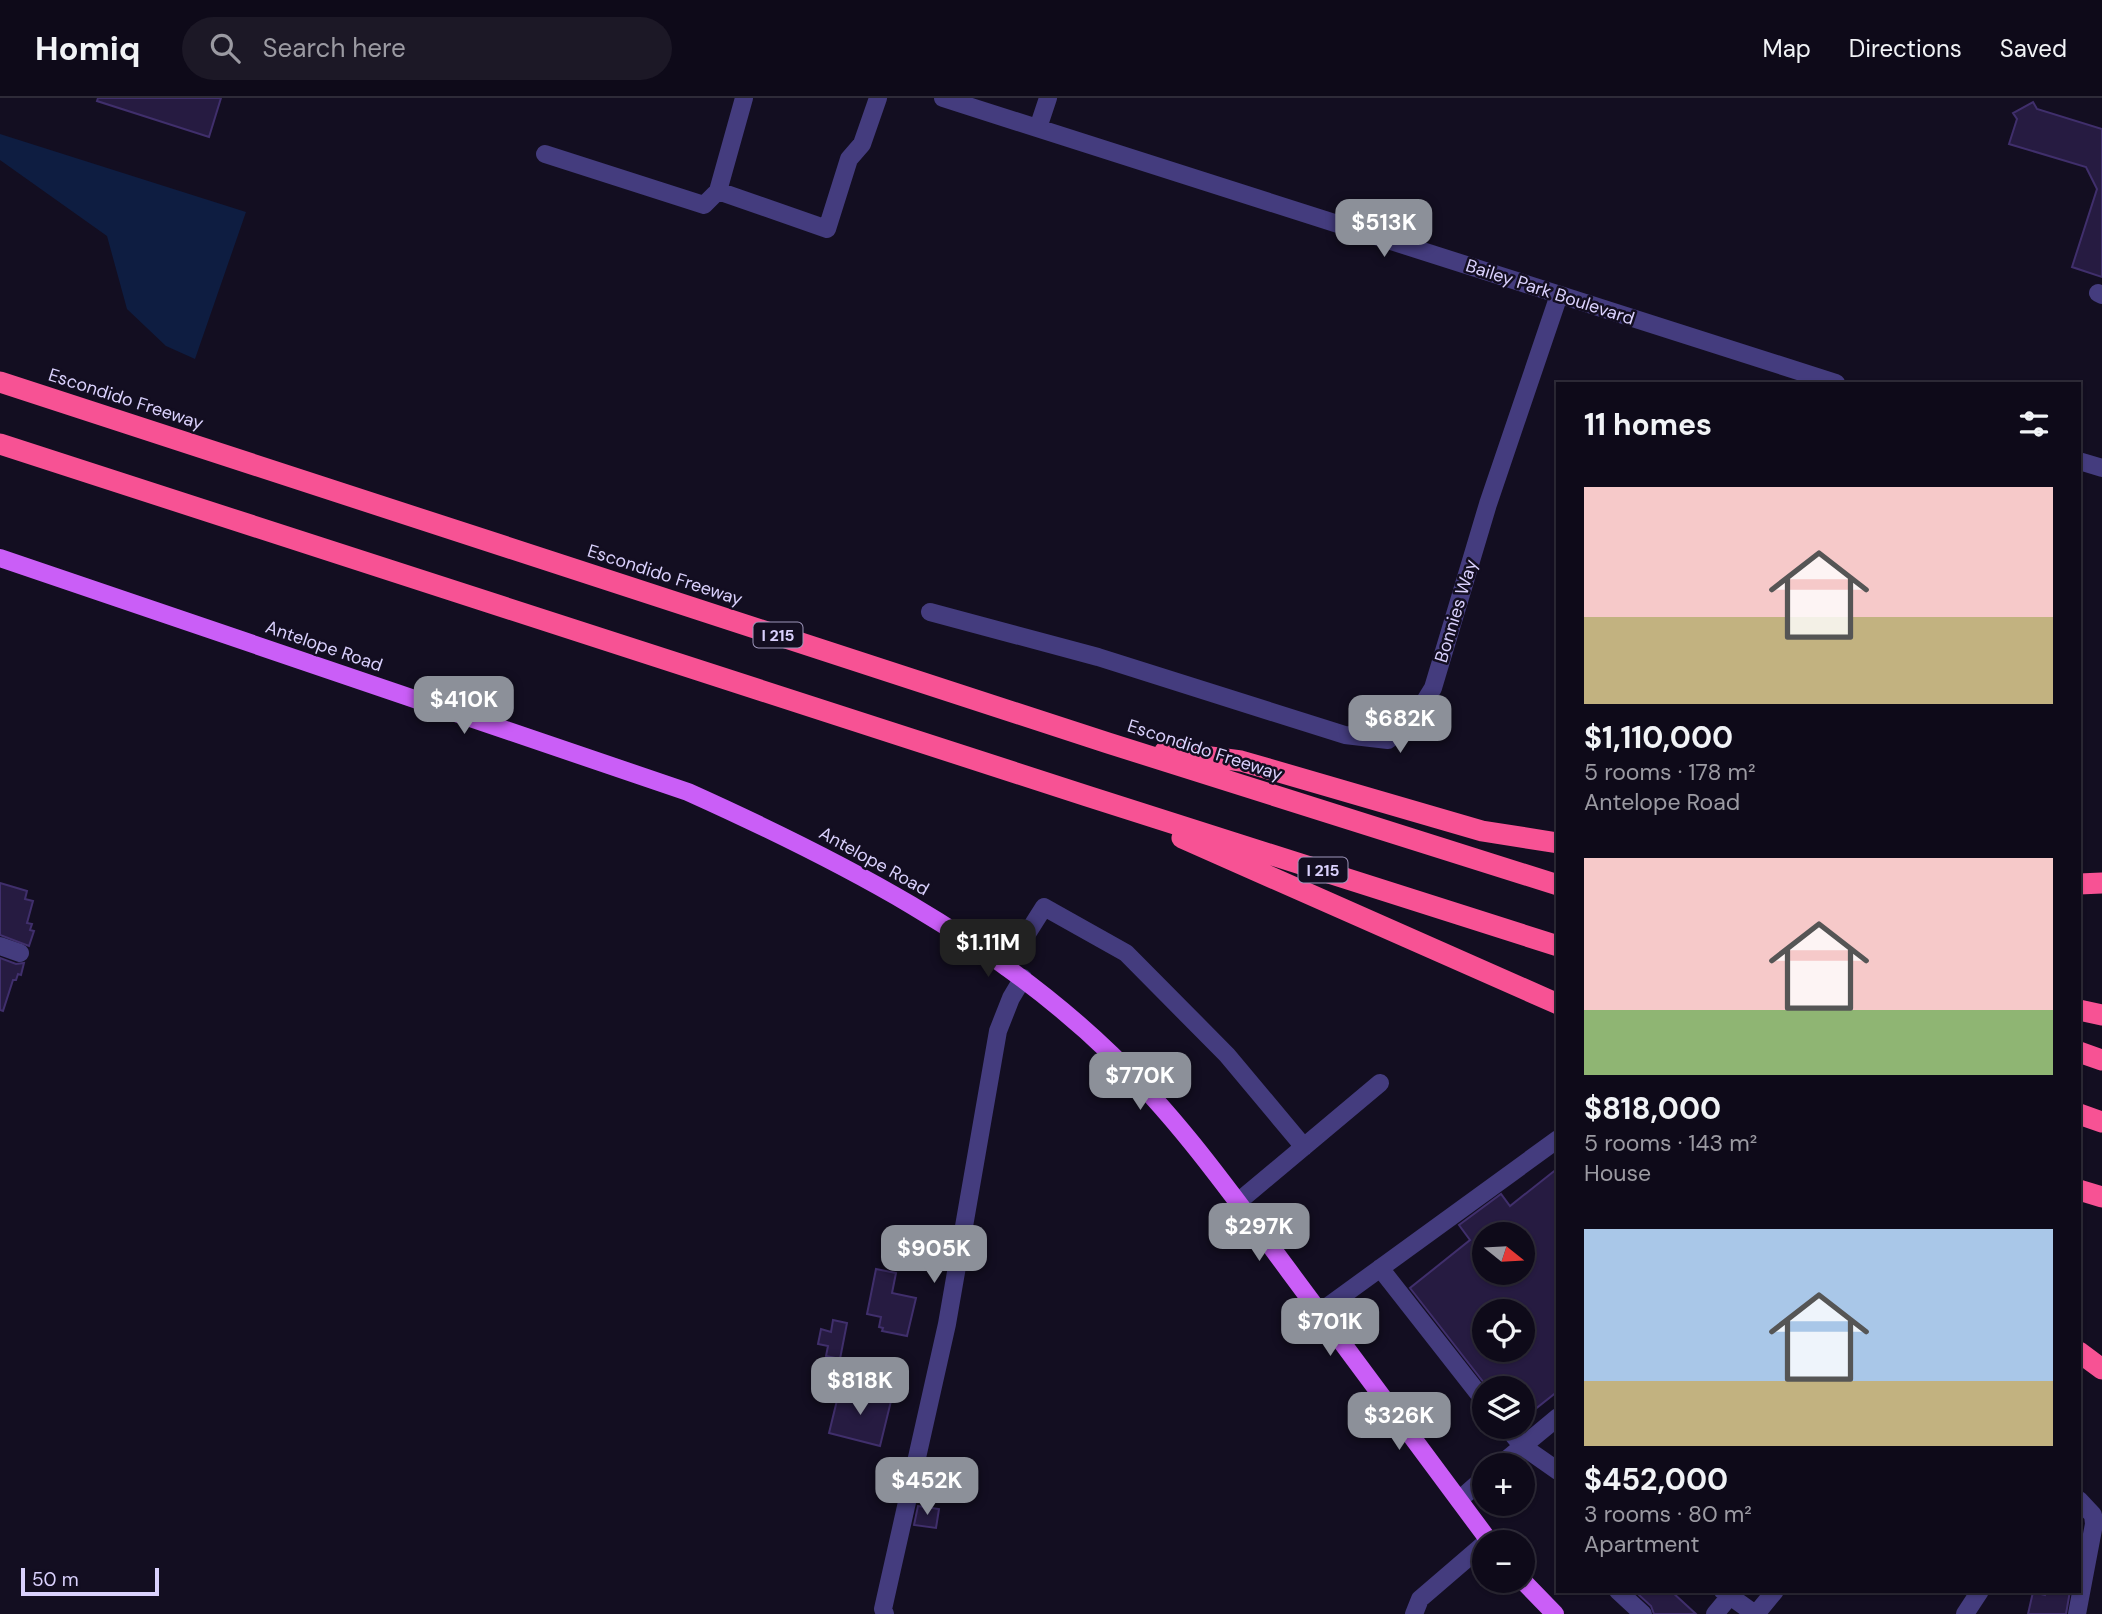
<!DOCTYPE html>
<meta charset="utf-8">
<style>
body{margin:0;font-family:"DM Sans",sans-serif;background:#1c1826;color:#f1f3f6;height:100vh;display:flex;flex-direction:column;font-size:26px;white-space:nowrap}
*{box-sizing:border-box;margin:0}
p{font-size:23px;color:#9b9aa2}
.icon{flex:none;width:38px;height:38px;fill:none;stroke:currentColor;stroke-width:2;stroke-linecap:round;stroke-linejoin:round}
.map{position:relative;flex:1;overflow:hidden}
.side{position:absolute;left:1556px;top:284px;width:525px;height:1211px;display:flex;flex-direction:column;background:#0e0a19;border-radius:0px;box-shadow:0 2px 5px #0004,0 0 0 2px #2e2b38}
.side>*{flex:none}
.needle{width:46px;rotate:108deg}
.fabs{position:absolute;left:1472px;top:1124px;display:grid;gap:14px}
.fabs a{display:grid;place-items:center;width:63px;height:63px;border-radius:50%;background:#0e0a19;box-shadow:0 2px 5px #0004,0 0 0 2px #2e2b38;font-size:35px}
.scale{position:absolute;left:21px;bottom:18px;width:138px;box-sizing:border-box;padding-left:7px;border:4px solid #dad1fd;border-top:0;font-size:19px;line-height:24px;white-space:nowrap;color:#dad1fd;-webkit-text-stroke:5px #130e21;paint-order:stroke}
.price{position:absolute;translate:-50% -60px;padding:0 16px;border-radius:14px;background:#8c9099;color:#fff;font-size:23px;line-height:46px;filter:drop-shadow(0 2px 4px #0008)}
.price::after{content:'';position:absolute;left:50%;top:42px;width:21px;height:16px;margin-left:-10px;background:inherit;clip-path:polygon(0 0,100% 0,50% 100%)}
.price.current{background:#222;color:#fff}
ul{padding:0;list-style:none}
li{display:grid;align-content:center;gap:14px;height:371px;padding:0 28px}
li span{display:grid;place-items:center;height:217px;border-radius:0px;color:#555}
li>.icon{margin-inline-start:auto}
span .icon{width:126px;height:126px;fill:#fffc;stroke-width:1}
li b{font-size:30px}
h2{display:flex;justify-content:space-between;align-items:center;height:84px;padding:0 28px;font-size:30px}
header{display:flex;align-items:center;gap:42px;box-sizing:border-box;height:98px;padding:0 35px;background:#0e0a19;border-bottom:2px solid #2e2b38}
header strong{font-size:33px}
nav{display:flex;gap:38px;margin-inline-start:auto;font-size:24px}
.search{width:490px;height:63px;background:#1c1826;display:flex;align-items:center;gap:18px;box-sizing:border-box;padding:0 24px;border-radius:38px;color:#9b9aa2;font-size:26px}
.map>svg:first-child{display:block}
</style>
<header>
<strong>Homiq</strong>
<div class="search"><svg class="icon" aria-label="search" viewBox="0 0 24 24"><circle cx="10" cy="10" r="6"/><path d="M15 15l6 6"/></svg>Search here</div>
<nav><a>Map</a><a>Directions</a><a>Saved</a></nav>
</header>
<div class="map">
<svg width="2102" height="1516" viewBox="0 0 2102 1516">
<rect width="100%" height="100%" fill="#130e21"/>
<path fill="#0e1d41" d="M 0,36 L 246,114 L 195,261 L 166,248 L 127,211 L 107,138 L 0,62 Z"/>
<path fill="#261b41" stroke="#402f6c" stroke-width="2" fill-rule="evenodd" d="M 98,0 L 221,0 L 209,39 L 97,3 Z
M 2033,4 L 2037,11 L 2102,31 L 2102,179 L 2072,169 L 2097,91 L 2086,69 L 2009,46 L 2017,21 L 2013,15 Z
M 0,785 L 27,793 L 25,801 L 33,803 L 27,825 L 32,826 L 30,832 L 34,833 L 29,848 L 0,837 Z
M 0,860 L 16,866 L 24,865 L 21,877 L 18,876 L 16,882 L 13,882 L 3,913 L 0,912 Z
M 1558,1070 L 1558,1293 L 1529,1316 L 1522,1307 L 1522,1290 L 1488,1290 L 1410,1190 L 1470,1142 L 1459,1127 L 1501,1096 L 1510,1108 ZM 1484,1136 L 1522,1136 L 1522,1174 L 1484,1174 ZM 1484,1213 L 1522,1213 L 1522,1251 L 1484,1251 Z
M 876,1171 L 896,1175 L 892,1195 L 916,1200 L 907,1238 L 882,1233 L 883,1230 L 879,1229 L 881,1219 L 867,1216 Z
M 833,1222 L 847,1225 L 840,1261 L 826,1258 L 828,1248 L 818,1246 L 821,1231 L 831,1234 Z
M 840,1290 L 891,1303 L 880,1348 L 829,1335 Z
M 918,1408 L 939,1411 L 936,1430 L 914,1427 Z
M 1643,1493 L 1671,1493 L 1696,1516 L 1654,1516 L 1651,1508 L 1639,1497 Z
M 2046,1493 L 2070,1493 L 2066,1516 L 2028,1516 L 2033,1494 L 2045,1497 Z"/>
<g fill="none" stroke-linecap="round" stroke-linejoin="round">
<path stroke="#443c7e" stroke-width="18" d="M 943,0 L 1836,285
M 1038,30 L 1048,0
M 545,56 L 704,107 L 718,93 L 827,131 L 849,61 L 862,46 L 878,0
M 718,93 L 744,0
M 2098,195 L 2102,197
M 2079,363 L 2102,370
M 930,514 L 1098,559 L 1345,637 L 1388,642 L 1417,616 L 1433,590 L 1488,406 L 1559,197
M 0,848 L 20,855
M 1006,869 L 1044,809 L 1126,855 L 1227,957 L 1304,1049
M 1238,1104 L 1380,985
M 1380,1170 L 1478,1295
M 1320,1214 L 1558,1041
M 1506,1328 L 1522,1348 L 1558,1373
M 1500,1367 L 1558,1319
M 1459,1402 L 1484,1380
M 1618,1493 L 1643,1516
M 1723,1493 L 1755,1516
M 885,1516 L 883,1511 L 947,1226 L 998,933 L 1011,900 L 1023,880
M 1414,1516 L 1420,1501 L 1484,1446
M 1715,1516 L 1730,1498
M 1756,1516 L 1775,1493
M 1965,1516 L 1980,1493
M 2077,1516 L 2094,1426 L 2093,1417 L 2079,1402"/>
<path stroke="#ca5ef7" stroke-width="18" d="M 0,460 L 688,694 C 839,762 991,840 1111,956 C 1179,1021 1233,1098 1289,1173 C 1356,1264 1423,1354 1490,1444
M 1522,1482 L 1555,1516"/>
<path stroke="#f75294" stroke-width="21" d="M 0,284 L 1108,645 L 1558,787
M 0,346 L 1087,698 L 1558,848
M 1165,653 L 1241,663 L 1482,733 L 1558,745
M 1182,740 L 1558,906
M 2079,786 L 2102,785
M 2079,912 L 2102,917
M 2079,954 L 2102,962
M 2079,1016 L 2102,1024
M 2079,1092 L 2102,1099
M 2079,1254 L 2102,1271"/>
</g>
<g text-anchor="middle" stroke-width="5" stroke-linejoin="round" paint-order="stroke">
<g fill="#130e21" stroke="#9e96bb" stroke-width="2">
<rect x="753.5" y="524.5" width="49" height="25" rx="5"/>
<rect x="1298.5" y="759.5" width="49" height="25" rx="5"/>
</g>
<g font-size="16" font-weight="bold" fill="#dad1fd">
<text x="778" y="543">I 215</text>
<text x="1323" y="778">I 215</text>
</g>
<g font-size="18" fill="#dad1fd" stroke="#130e21">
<text transform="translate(1550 194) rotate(18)" y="6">Bailey Park Boulevard</text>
<text transform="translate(126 301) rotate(18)" y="6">Escondido Freeway</text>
<text transform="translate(665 477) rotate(18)" y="6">Escondido Freeway</text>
<text transform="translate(1456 513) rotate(-73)" y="6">Bonnies Way</text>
<text transform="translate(324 548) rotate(19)" y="6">Antelope Road</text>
<text transform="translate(1205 652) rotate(18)" y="6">Escondido Freeway</text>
<text transform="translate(874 763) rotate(29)" y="6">Antelope Road</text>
</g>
</g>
</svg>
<div class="fabs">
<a><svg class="needle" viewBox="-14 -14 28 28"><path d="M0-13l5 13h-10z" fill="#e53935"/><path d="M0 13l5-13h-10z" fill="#9b9aa2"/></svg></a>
<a><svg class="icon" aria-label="locate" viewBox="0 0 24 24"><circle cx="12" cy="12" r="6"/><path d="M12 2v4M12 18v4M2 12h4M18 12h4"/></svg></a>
<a><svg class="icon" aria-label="layers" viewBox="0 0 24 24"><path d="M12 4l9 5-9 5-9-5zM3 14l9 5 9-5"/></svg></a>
<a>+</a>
<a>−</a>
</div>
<div class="scale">50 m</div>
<b class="price" style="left:1384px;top:161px">$513K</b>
<b class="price" style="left:464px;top:638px">$410K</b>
<b class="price" style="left:1400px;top:657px">$682K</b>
<b class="price current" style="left:988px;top:881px">$1.11M</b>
<b class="price" style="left:1140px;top:1014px">$770K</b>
<b class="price" style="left:1259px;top:1165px">$297K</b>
<b class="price" style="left:934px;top:1187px">$905K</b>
<b class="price" style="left:1330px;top:1260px">$701K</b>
<b class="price" style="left:860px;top:1319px">$818K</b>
<b class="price" style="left:1399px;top:1354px">$326K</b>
<b class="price" style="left:927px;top:1419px">$452K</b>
<section class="side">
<h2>11 homes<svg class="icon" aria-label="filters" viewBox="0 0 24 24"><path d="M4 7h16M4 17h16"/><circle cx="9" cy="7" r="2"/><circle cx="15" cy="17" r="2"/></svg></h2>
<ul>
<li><span style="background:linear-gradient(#f6c9c9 60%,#c2b280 0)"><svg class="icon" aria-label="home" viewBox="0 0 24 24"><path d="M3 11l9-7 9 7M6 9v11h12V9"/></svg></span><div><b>$1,110,000</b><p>5 rooms · 178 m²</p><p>Antelope Road</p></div></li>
<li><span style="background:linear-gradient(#f6c9c9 70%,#8fb573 0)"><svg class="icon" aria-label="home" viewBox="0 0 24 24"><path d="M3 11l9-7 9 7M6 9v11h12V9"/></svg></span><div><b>$818,000</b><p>5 rooms · 143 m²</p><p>House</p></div></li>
<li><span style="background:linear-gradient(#a9c7e8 70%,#c2b280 0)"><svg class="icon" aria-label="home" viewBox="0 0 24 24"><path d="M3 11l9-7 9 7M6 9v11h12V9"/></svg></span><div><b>$452,000</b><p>3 rooms · 80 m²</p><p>Apartment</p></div></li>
</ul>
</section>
</div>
